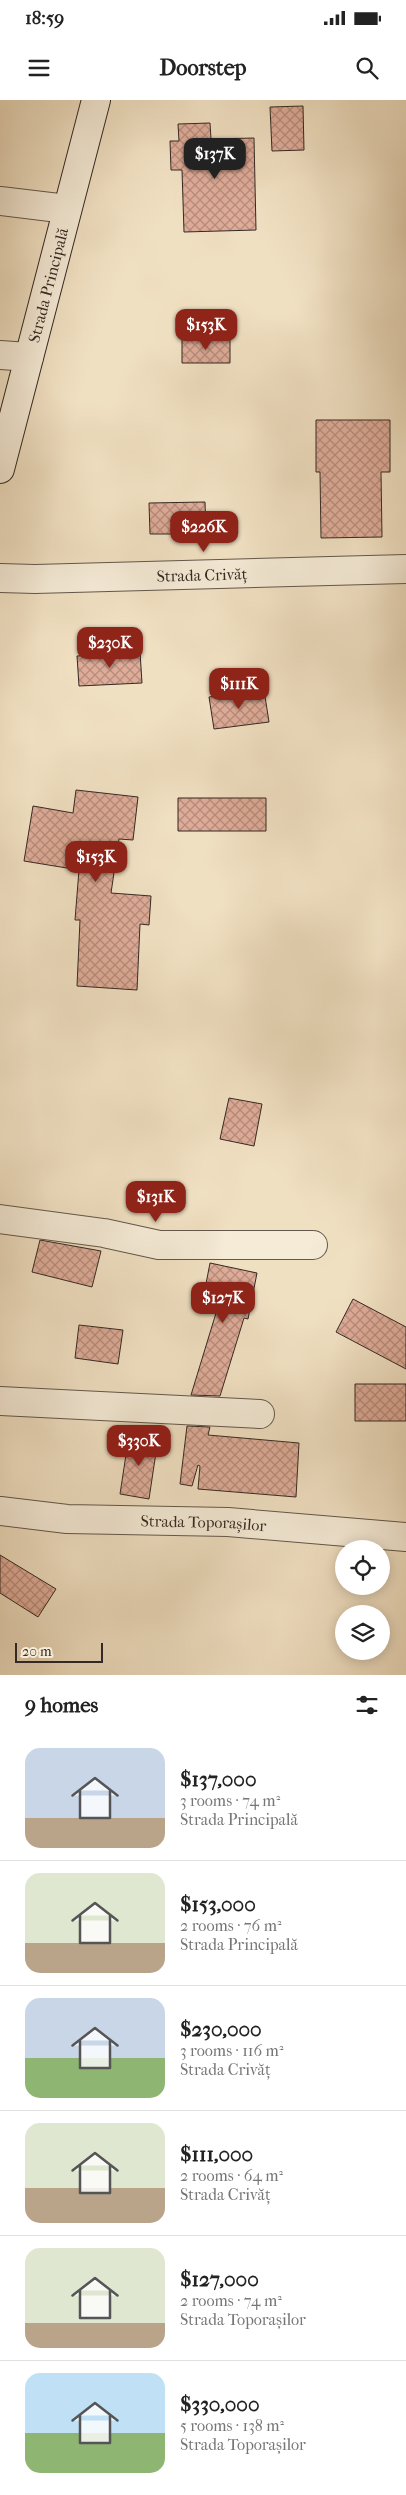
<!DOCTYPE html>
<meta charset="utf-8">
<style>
body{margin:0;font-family:"IM FELL French Canon",serif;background:#f6f6f6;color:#222;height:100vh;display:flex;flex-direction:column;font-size:19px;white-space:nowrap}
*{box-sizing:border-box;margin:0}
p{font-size:16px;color:#767676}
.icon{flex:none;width:28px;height:28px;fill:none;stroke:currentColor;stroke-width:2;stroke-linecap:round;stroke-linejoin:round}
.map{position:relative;height:1575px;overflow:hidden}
.side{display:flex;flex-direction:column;background:#fff;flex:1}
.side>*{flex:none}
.controls{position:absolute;left:335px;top:1440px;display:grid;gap:10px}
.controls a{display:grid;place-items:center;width:55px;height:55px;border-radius:50%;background:#fff;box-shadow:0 2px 12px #0003;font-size:25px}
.scale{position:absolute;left:15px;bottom:12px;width:88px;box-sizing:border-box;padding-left:5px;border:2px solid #342923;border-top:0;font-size:14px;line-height:18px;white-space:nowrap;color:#342923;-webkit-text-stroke:4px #f5ebd7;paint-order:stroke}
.price{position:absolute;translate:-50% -42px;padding:0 11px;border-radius:10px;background:#8f2418;color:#fff;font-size:16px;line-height:32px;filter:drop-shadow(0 1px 2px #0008)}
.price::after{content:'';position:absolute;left:50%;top:30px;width:15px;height:11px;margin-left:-8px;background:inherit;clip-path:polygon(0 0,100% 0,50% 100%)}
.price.active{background:#222;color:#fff}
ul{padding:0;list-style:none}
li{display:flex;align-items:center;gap:15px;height:125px;padding:0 25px}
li+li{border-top:1px solid #e0e0e0}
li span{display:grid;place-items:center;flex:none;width:140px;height:100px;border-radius:15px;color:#555}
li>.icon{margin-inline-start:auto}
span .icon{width:60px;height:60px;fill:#fffc;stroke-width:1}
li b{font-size:21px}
h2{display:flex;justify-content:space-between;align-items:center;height:60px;padding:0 25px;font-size:21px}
.status{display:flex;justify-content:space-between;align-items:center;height:35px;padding:0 25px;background:#fff;direction:ltr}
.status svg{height:14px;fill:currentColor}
header{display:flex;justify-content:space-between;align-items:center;height:65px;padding:0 25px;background:#fff;font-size:22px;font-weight:700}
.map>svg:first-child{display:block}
</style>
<div class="status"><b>18:59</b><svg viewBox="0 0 49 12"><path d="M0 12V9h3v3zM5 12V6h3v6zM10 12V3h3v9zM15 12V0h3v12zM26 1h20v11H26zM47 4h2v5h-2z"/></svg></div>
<header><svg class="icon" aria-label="menu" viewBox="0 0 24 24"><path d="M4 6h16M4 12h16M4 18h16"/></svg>Doorstep<svg class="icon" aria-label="search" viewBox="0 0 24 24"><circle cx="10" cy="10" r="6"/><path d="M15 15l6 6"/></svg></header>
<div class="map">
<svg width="406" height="1575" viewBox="0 0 406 1575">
<defs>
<pattern id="building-cross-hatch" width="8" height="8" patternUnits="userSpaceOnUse" patternTransform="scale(1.25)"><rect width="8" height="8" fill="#dfac99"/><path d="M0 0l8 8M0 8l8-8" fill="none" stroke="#b68c7c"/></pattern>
</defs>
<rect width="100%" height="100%" fill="#f0e0c2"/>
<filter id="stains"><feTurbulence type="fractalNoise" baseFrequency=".004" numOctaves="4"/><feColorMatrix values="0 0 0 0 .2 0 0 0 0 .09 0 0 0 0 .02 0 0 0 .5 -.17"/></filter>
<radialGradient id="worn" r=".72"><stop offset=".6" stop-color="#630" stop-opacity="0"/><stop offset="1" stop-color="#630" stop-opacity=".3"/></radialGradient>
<path fill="url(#building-cross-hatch)" stroke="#342923" d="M 303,6 L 304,50 L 272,51 L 270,7 Z
M 210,23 L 211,39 L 254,38 L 256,130 L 184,132 L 182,70 L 171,70 L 170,41 L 179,41 L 178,24 Z
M 182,239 L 230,239 L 230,263 L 182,263 Z
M 316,320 L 390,320 L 390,372 L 381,372 L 382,437 L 321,438 L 320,372 L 316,372 Z
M 205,402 L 206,434 L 150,434 L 149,403 Z
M 140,552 L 142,583 L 79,586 L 77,556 Z
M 264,590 L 269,622 L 214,629 L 209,597 Z
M 76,690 L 138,697 L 133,740 L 119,739 L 111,793 L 151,796 L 149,825 L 140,824 L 137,890 L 77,886 L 80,820 L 75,820 L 79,770 L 24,761 L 33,706 L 73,713 Z
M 178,698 L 266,698 L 266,731 L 178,731 Z
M 229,998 L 262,1004 L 254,1046 L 220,1039 Z
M 40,1140 L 101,1151 L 92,1187 L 32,1172 Z
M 210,1163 L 257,1173 L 248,1219 L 244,1218 L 220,1296 L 191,1295 L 216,1213 L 201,1210 Z
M 353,1199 L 406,1227 L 406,1269 L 336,1232 Z
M 79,1225 L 123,1230 L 118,1264 L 75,1258 Z
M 355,1284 L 406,1284 L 406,1321 L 355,1321 Z
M 187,1326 L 210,1327 L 208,1335 L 299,1343 L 296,1397 L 198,1389 L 200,1366 L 198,1365 L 192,1386 L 180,1384 Z
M 129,1335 L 158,1339 L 149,1399 L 120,1394 Z
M 0,1455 L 56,1489 L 38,1517 L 0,1493 Z"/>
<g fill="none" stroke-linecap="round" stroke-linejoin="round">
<g stroke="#63574b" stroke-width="30">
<g id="street">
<path d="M 0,101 L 67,109"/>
<path d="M 0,255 L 29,257"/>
<path id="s1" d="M 0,478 L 35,479 L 406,469"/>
<path d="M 0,1119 L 104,1133 L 159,1145 L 313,1145"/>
<path d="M 0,1301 L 260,1314"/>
<path id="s2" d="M 0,1411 L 67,1419 L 228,1422 L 406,1437"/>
</g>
</g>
<g stroke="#342923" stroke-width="30">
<g id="secondary">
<path id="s3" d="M 0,369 L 96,0"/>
</g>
</g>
<use href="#street" stroke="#f5ebd7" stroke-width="28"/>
<use href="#secondary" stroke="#f5ebd7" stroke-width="28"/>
</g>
<g text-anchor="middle" stroke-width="4" stroke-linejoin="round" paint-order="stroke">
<g font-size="16" fill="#342923" stroke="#f5ebd7">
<text dy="6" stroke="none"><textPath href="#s3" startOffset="190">Strada Principală</textPath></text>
<text dy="6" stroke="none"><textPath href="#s1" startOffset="202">Strada Crivăț</textPath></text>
<text dy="6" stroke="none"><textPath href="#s2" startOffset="204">Strada Toporașilor</textPath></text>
</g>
</g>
<rect width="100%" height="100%" filter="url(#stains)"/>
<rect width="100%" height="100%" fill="url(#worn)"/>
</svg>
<div class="controls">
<a><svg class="icon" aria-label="locate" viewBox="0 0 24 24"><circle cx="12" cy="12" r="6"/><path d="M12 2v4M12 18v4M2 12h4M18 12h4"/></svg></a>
<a><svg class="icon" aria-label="layers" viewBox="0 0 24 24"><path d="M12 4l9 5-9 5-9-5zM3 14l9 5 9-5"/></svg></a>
</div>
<div class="scale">20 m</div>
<b class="price active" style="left:215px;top:80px">$137K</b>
<b class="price" style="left:206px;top:251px">$153K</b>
<b class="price" style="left:204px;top:453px">$226K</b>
<b class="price" style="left:110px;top:569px">$230K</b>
<b class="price" style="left:239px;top:610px">$111K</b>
<b class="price" style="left:96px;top:783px">$153K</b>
<b class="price" style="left:156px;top:1123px">$131K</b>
<b class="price" style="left:223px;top:1224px">$127K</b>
<b class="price" style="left:139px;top:1367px">$330K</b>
</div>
<section class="side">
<h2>9 homes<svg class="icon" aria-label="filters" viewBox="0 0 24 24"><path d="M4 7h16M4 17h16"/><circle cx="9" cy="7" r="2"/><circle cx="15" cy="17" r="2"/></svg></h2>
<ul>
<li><span style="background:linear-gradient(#c9d6e8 70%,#b9a48a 0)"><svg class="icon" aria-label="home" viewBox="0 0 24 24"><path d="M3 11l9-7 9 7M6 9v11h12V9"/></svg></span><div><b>$137,000</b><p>3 rooms · 74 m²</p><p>Strada Principală</p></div></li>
<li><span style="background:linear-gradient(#dfe7d0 70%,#b9a48a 0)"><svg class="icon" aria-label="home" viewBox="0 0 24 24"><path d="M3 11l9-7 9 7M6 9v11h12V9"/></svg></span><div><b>$153,000</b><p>2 rooms · 76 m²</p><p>Strada Principală</p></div></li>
<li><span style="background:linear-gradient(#c9d6e8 60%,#8fb573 0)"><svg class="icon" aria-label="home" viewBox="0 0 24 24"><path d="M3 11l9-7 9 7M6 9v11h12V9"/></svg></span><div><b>$230,000</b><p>3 rooms · 116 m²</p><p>Strada Crivăț</p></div></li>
<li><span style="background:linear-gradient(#dfe7d0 65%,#b9a48a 0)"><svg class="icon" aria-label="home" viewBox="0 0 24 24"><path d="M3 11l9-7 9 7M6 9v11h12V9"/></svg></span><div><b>$111,000</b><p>2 rooms · 64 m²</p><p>Strada Crivăț</p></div></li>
<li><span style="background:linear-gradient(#dfe7d0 75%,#b9a48a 0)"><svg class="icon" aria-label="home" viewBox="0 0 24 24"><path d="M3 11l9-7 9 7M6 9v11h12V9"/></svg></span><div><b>$127,000</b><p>2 rooms · 74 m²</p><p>Strada Toporașilor</p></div></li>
<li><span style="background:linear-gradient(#bfe0f5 60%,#8fb573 0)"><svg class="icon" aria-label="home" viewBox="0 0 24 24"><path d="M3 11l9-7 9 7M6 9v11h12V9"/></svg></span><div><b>$330,000</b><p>5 rooms · 138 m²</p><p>Strada Toporașilor</p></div></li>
</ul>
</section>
